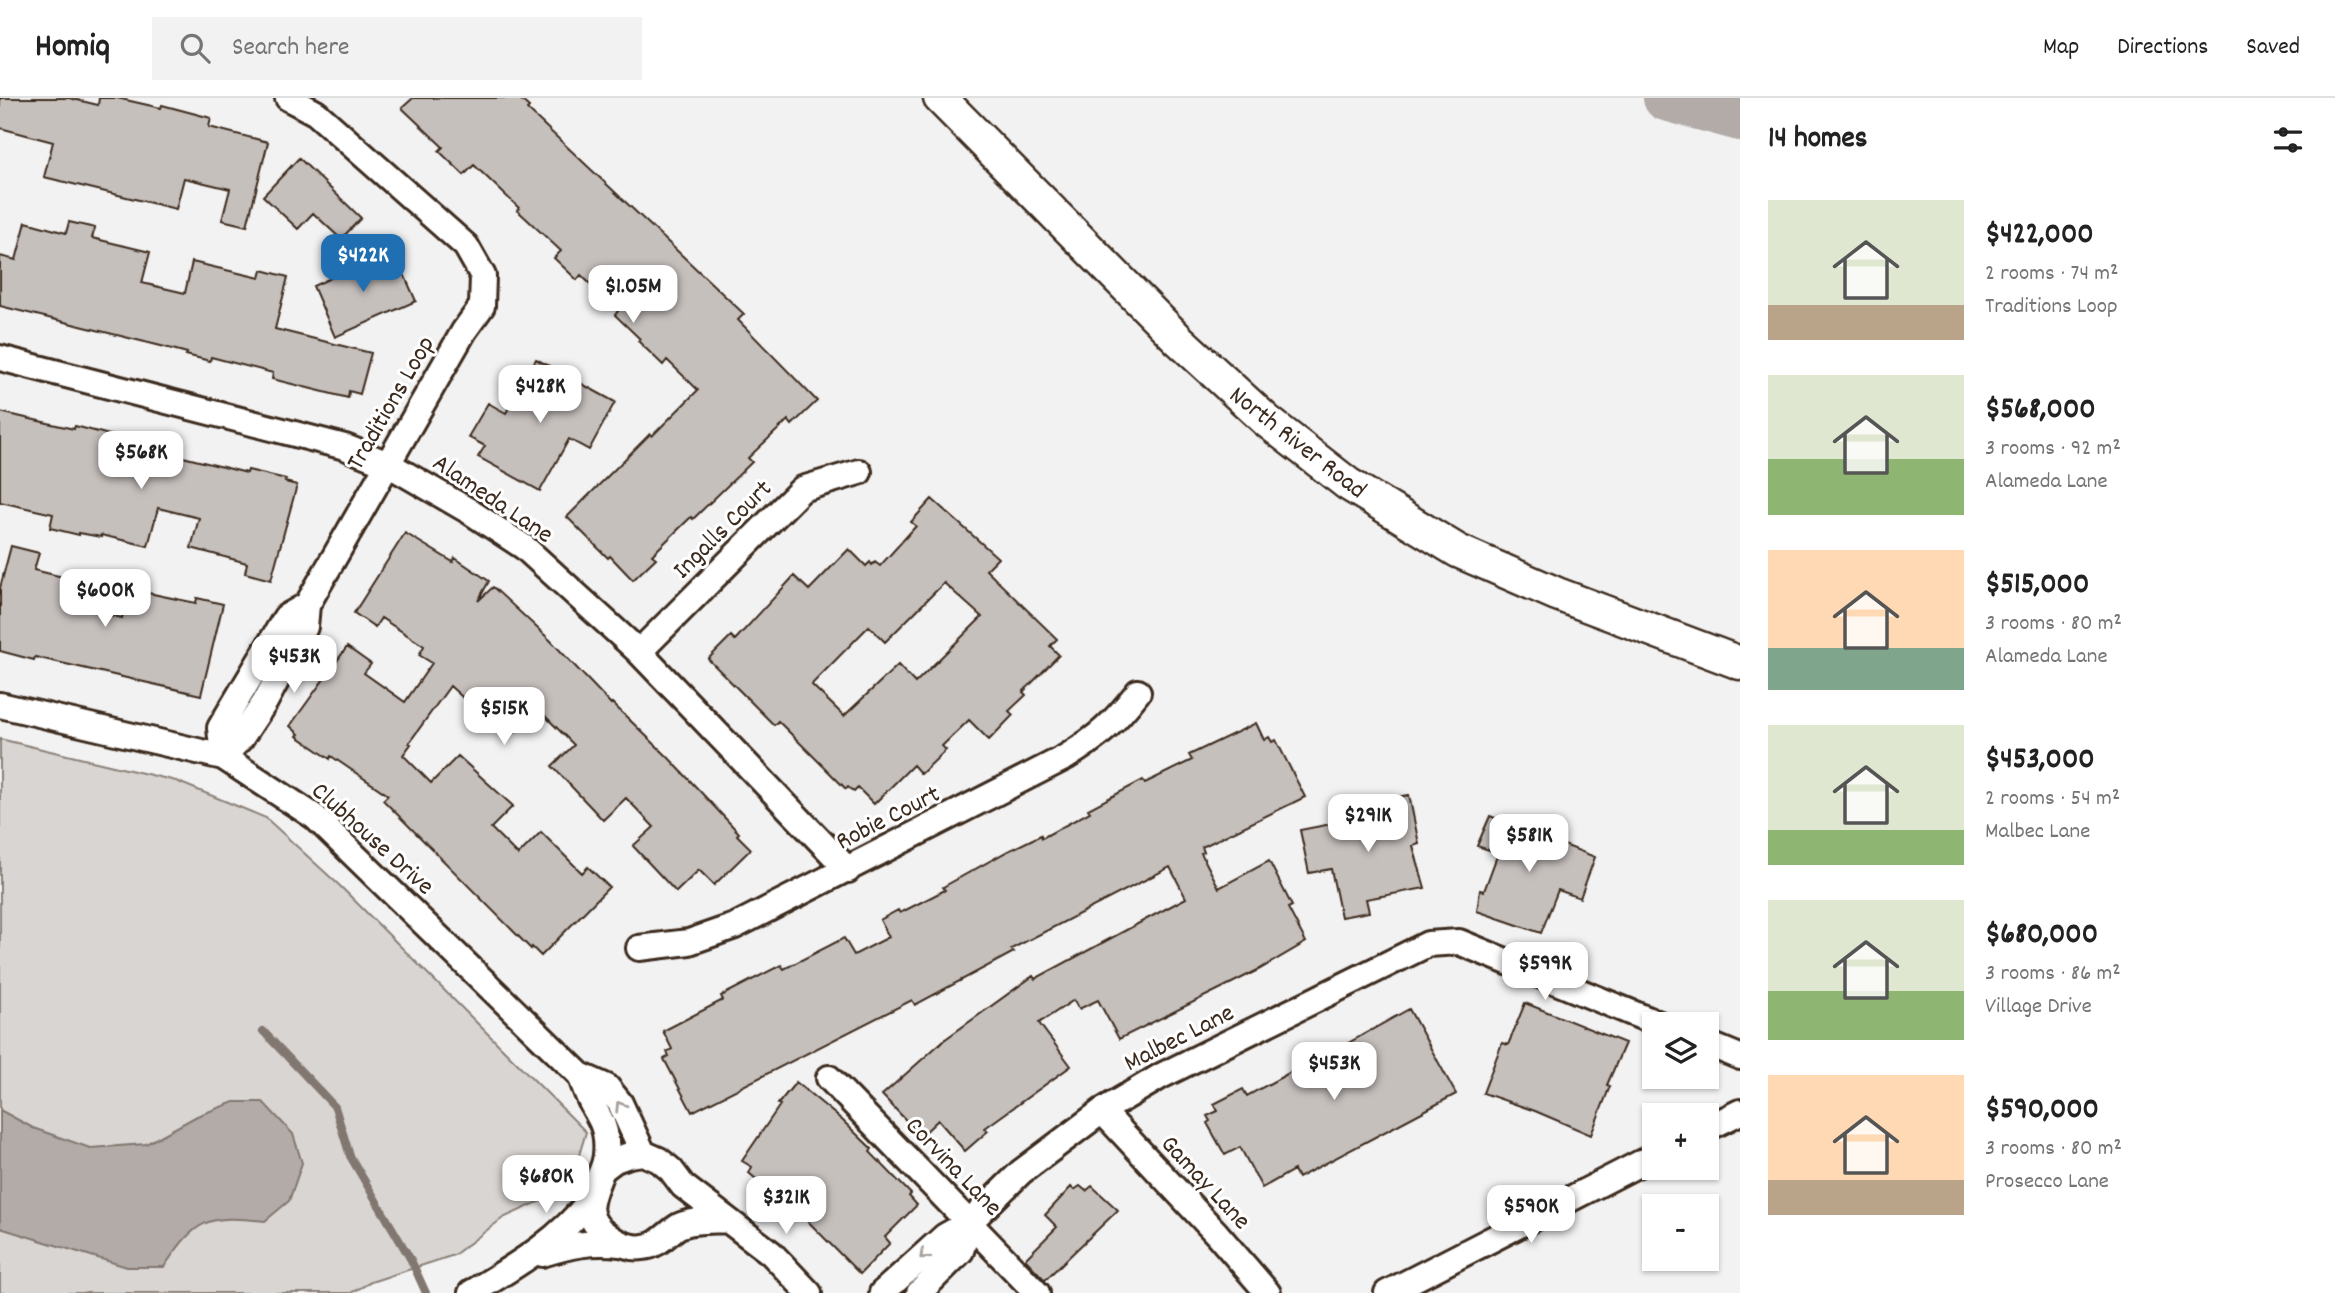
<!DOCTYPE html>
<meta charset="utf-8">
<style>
body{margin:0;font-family:Dekko,sans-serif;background:#f2f2f2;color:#222;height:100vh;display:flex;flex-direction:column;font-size:26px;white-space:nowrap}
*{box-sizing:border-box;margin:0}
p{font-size:23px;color:#767676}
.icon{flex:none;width:38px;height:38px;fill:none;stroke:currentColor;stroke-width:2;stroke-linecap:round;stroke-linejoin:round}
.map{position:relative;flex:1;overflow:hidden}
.panel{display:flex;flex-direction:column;background:#fff;width:595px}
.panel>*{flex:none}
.controls{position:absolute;left:1642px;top:914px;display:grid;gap:14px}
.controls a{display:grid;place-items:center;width:77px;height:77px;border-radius:0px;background:#fff;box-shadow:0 2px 5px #0004;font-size:35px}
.price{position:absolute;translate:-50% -60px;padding:0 16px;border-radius:14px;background:#fff;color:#222;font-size:23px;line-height:46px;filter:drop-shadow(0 2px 4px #0008)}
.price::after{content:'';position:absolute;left:50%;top:42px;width:21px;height:16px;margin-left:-10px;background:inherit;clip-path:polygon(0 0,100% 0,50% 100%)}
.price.active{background:#1f6fb2;color:#fff}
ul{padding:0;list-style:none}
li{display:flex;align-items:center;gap:21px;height:175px;padding:0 28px}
li span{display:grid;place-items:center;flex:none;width:196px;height:140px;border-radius:0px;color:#555}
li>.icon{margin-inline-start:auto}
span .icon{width:84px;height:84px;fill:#fffc;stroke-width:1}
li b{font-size:30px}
h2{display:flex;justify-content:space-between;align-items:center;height:84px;padding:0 28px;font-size:30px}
header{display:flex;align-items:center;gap:42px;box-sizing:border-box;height:98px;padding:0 35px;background:#fff;border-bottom:2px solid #e0e0e0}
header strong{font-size:33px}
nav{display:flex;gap:38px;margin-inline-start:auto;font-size:24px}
.search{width:490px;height:63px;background:#f2f2f2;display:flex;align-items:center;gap:18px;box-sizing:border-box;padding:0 24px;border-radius:0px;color:#767676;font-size:26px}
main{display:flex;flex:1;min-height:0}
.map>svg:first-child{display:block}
</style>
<header>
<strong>Homiq</strong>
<div class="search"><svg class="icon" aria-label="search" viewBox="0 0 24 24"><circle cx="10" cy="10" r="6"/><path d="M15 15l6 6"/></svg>Search here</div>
<nav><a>Map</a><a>Directions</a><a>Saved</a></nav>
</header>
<main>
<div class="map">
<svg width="1740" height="1195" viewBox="0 0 1740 1195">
<rect width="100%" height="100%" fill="#f3f2f2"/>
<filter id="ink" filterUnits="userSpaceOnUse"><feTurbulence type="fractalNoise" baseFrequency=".0143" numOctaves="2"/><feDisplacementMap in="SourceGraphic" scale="14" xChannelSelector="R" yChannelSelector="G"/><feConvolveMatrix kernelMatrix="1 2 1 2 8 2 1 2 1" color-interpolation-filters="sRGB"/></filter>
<g filter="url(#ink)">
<path fill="#d8d5d2" stroke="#8a8078" stroke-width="2" d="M 0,641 L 176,683 L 266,720 L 340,788 L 586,1034 L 569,1090 L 503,1120 L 454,1157 L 371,1184 L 351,1195 L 0,1195 Z"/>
<path fill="#b2aba7" stroke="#827770" stroke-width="2" d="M 234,1004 L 263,1004 L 293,1036 L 302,1065 L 289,1103 L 265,1123 C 207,1117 197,1120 164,1169 L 127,1169 L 0,1130 L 0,1012 L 33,1030 L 90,1050 L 146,1046 L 197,1018 Z"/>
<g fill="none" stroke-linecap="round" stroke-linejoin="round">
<path stroke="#827770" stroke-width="8" d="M 263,933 L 335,1009 L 350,1058 L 411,1162 L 426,1195"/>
<path stroke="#b2aba7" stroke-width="46" d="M 1666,0 L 1740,20"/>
</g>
<path fill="#c6c0bd" stroke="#3b2a1e" stroke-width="2" fill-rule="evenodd" d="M 0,0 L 69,0 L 98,7 L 99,0 L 117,0 L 161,10 L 162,7 L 211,20 L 209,29 L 268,44 L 247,128 L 222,122 L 230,91 L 184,80 L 176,111 L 44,79 L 53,44 L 0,30 Z
M 413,0 L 519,0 L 529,9 L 527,11 L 744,216 L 738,222 L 817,303 L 792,327 L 788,322 L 748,360 L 752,364 L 693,421 L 691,419 L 652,457 L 656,460 L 633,482 L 610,458 L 608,460 L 567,419 L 650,336 L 652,338 L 698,292 L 667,262 L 663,267 L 638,243 L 640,241 L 615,217 L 618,213 L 581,177 L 577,182 L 554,160 L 561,153 L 517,112 L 519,110 L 474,67 L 464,77 L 439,53 L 443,49 L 402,10 Z
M 299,60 L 361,120 L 341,141 L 313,115 L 298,131 L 263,98 Z
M 26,124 L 66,135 L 69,124 L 95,130 L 92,140 L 150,154 L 142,185 L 185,195 L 192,164 L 260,180 L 262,172 L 288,179 L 275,231 L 371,255 L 360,296 L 349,293 L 348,300 L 272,281 L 273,275 L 211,259 L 210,263 L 186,257 L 187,255 L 161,248 L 0,208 L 0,158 L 16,162 Z
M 388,154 L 398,176 L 403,174 L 416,203 L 335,239 L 313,188 Z
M 536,261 L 615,304 L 589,352 L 569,341 L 540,393 L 478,359 L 485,348 L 468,339 L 488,305 L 506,315 Z
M 0,314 L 74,331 L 75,328 L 125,341 L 125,343 L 163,354 L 247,375 L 248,372 L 286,381 L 285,384 L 297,387 L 271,482 L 245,475 L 247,465 L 191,450 L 199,420 L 158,410 L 148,448 L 101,437 L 101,439 L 79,435 L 79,437 L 50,430 L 53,416 L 0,404 Z
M 932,401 L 998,460 L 986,472 L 1057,541 L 1050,548 L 1059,557 L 1023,594 L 1026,597 L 1009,613 L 1013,617 L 989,642 L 969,622 L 942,648 L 946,652 L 921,676 L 913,667 L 874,706 L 858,690 L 854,694 L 848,689 L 846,691 L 778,623 L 774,627 L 708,561 L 731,538 L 735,542 L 794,478 L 809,492 L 849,451 L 866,468 L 870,464 L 872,467 L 875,464 L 880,468 L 916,428 L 911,424 ZM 944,485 L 982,519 L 915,585 L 898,567 L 844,618 L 812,587 L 813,585 L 869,528 L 885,544 Z
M 405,435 L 453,464 L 455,460 L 489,483 L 478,503 L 493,489 L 550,542 L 611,606 L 612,605 L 668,659 L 739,735 L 737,737 L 751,751 L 714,787 L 699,772 L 676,794 L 633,748 L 654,729 L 626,700 L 603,722 L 552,668 L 574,647 L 538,611 L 516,633 L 490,607 L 481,616 L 450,588 L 409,645 L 411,646 L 403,657 L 431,685 L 458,658 L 513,708 L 491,730 L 518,757 L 541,734 L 582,775 L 588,769 L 609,789 L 541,858 L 532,849 L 531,851 L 383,702 L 388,697 L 331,658 L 330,661 L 297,638 L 299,636 L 290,628 L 347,549 L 371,566 L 364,575 L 405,604 L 432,565 L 419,557 L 424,548 L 381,520 L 375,529 L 354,515 Z
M 11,448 L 39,455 L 34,472 L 88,485 L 82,510 L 122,520 L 129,491 L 196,505 L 197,500 L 223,506 L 201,597 L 35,559 L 34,562 L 0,553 L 0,490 Z
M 1256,625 L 1264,642 L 1269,639 L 1272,644 L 1276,642 L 1305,699 L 1202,749 L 1204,754 L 1201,755 L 1219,790 L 1269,763 L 1292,808 L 1288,810 L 1306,844 L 1260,871 L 1119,941 L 1098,902 L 1079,911 L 1074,902 L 1039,925 L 1071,968 L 985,1030 L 988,1033 L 965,1053 L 938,1022 L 921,1038 L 882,997 L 944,942 L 1033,878 L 1035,881 L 1186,800 L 1170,769 L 1011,851 L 1014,854 L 915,907 L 912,902 L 692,1014 L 664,961 L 669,958 L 667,954 L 672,951 L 663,933 L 723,902 L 721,898 L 781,867 L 784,871 L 844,840 L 854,857 L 889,839 L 880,822 L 898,812 L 900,815 L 945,792 L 943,789 L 1008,753 L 1041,737 L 1042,740 L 1090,714 L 1088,711 L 1143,682 L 1145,685 L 1192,662 L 1189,657 Z
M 1409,697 L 1419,746 L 1413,748 L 1425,790 L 1366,801 L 1369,814 L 1341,819 L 1331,771 L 1309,775 L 1300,732 L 1362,720 L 1359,706 Z
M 1490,718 L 1595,759 L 1580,800 L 1558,792 L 1541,835 L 1477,813 L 1480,792 L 1484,793 L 1498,755 L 1477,748 Z
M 1525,905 L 1625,945 L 1607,987 L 1610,988 L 1591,1037 L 1535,1013 L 1483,995 L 1502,945 L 1508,947 Z
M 1409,911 L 1456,996 L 1298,1080 L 1294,1072 L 1262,1090 L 1240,1049 L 1225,1057 L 1207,1025 L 1210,1023 L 1207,1018 L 1218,1013 L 1214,1006 L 1243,991 L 1247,998 L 1298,970 L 1300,972 Z
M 796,984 L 842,1022 L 872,1051 L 870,1054 L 911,1096 L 909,1098 L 917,1107 L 885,1139 L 890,1145 L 860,1176 L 778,1093 L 775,1097 L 755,1083 L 756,1081 L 749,1075 L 752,1069 L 742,1063 L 780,1007 L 778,1006 Z
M 1080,1088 L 1086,1093 L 1092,1088 L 1118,1112 L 1045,1182 L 1025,1161 L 1057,1129 L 1045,1117 L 1071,1089 L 1074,1092 Z"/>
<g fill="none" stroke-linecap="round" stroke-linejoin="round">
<g stroke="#3b2a1e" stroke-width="30">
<path id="minor" d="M 0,260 L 345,349 L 388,366 L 469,413 L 524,449 L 639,554 L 848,772
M 639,554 L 802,391 L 859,374
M 0,607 L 223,659 L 315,719 L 580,977 L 607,989 L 620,1005 L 643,1055
M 223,659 L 241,640 L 265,604 L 305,529 L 307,507 L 464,233 L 482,208 L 483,178 L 466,148 L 316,15 L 288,0
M 223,659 L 220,630 L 286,519 L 307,507
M 639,850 L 689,844 L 735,828 L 1066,659 C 1100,638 1113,626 1138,594
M 1706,945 L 1740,959
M 580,977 C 583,985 586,994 590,1002 C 596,1015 605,1025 606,1041 C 607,1051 606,1063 602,1072 C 592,1098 579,1118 608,1138 C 619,1146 630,1151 643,1149 C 659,1148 667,1135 679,1128 C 693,1121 713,1123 727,1122
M 829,980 L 1037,1195
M 1102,1013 L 1217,1136 L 1268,1195
M 1706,1031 L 1740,1014
M 603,1071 L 615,1062 L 629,1057 L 643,1055 L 659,1062 L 671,1072 L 683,1088 L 771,1155 L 809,1195
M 542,1156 C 571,1147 590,1143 620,1146
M 471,1195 C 515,1168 559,1143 590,1102
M 882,1195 L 945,1138 L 970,1124 L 1021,1074 L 1102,1013 L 1161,978 L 1428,846 L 1459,844 L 1659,926
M 919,1195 L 961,1153 L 970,1124
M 1387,1195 L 1654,1058"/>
</g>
<g stroke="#3b2a1e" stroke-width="37">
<path id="major" d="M 940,0 L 1179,242 L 1267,323 L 1348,386 L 1458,453 L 1557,496 L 1740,565"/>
</g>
<use href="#minor" stroke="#fff" stroke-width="24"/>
<use href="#major" stroke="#fff" stroke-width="32"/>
</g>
<defs><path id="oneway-chevron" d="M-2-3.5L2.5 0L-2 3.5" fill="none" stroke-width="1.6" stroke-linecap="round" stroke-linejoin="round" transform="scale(1.75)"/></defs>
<g stroke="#a79f9a">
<use href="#oneway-chevron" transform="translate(620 1008) rotate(-122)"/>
<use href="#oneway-chevron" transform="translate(924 1157) rotate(138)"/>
</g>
</g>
<g text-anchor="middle" stroke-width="6" stroke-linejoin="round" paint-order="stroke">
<g font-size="26" fill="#3b2a1e" stroke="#fff">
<text transform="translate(389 304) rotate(-60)" y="9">Traditions Loop</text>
<text transform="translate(1299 343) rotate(38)" y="9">North River Road</text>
<text transform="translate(494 399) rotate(34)" y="9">Alameda Lane</text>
<text transform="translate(721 430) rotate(-45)" y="9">Ingalls Court</text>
<text transform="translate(887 718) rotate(-27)" y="9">Robie Court</text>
<text transform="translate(374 739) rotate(42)" y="9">Clubhouse Drive</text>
<text transform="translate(1178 938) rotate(-27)" y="9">Malbec Lane</text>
<text transform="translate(955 1067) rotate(46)" y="9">Corvina Lane</text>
<text transform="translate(1207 1083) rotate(47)" y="9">Gamay Lane</text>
</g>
</g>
</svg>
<div class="controls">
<a><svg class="icon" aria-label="layers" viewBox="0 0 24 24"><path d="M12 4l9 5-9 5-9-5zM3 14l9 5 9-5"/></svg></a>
<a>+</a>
<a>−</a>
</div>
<b class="price active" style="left:363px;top:196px">$422K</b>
<b class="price" style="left:633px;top:227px">$1.05M</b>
<b class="price" style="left:540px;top:327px">$428K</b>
<b class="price" style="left:141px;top:393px">$568K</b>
<b class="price" style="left:105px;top:531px">$600K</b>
<b class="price" style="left:294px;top:597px">$453K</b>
<b class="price" style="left:504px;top:649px">$515K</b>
<b class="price" style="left:1368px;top:756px">$291K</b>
<b class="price" style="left:1529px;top:776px">$581K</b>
<b class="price" style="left:1545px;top:904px">$599K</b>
<b class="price" style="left:1334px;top:1004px">$453K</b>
<b class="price" style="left:546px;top:1117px">$680K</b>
<b class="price" style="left:786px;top:1138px">$321K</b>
<b class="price" style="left:1531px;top:1147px">$590K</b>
</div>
<section class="panel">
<h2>14 homes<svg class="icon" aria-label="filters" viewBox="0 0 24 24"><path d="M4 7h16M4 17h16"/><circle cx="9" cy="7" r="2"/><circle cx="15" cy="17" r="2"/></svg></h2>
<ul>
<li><span style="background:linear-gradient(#dfe7d0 75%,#b9a48a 0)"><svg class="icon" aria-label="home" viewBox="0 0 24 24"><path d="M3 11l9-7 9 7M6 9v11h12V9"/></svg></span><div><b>$422,000</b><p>2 rooms · 74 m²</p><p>Traditions Loop</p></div></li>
<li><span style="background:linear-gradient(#dfe7d0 60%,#8fb573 0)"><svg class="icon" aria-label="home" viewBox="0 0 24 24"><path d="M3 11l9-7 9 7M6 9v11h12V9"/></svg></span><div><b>$568,000</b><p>3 rooms · 92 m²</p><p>Alameda Lane</p></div></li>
<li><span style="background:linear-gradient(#ffd9b3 70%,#7fa58c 0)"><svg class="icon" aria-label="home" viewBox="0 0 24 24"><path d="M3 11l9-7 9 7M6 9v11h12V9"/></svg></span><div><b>$515,000</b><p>3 rooms · 80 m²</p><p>Alameda Lane</p></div></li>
<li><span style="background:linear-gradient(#dfe7d0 75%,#8fb573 0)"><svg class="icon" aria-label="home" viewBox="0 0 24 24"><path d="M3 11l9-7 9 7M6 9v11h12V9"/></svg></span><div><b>$453,000</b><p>2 rooms · 54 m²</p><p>Malbec Lane</p></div></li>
<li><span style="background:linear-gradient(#dfe7d0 65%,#8fb573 0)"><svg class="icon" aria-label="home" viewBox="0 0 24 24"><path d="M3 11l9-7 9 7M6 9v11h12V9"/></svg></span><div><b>$680,000</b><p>3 rooms · 86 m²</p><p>Village Drive</p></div></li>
<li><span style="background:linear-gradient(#ffd9b3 75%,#b9a48a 0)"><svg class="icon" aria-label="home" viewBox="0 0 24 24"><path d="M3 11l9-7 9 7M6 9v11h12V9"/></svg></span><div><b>$590,000</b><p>3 rooms · 80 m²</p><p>Prosecco Lane</p></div></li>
</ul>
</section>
</main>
